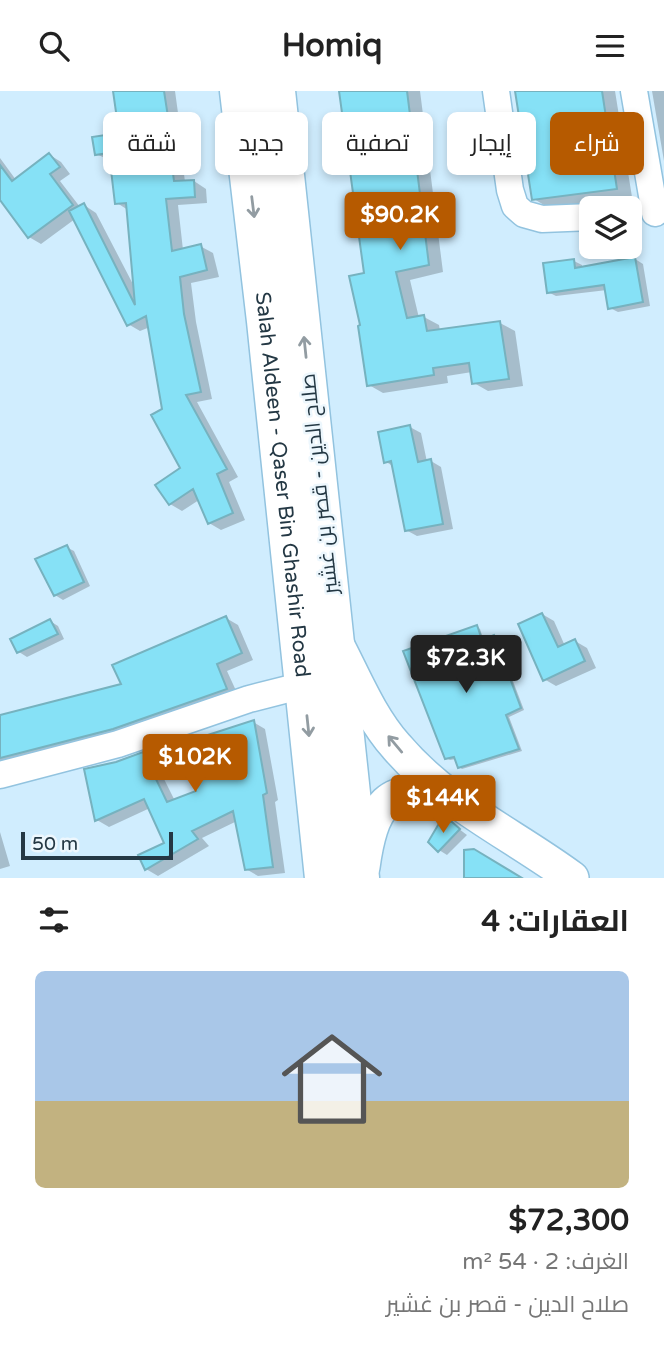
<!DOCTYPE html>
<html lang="ar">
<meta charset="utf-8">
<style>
body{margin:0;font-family:"Varela Round",Cairo,sans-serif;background:#f6f6f6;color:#222;direction:rtl;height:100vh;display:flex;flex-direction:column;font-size:26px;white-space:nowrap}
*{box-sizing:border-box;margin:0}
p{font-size:23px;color:#767676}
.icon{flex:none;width:38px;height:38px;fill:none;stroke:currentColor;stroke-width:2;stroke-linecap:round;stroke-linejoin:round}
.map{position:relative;height:787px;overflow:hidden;direction:ltr}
.panel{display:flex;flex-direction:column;background:#fff;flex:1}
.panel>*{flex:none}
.banner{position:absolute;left:21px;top:21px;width:623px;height:63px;direction:rtl;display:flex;gap:14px}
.tools{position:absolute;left:579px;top:105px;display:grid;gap:14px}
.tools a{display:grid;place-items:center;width:63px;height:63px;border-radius:10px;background:#fff;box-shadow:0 4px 10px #0003;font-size:35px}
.scale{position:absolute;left:21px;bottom:18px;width:152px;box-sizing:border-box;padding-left:7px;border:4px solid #243844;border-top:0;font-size:19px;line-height:24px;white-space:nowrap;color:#243844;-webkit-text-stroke:5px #edf7fd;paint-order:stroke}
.price{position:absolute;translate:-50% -60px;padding:0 16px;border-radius:7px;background:#b65a00;color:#fff;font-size:23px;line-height:46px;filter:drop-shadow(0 2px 4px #0008)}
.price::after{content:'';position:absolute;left:50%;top:42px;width:21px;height:16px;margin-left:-10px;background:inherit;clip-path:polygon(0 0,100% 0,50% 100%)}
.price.current{background:#222;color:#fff}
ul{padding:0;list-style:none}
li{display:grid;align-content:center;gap:14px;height:371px;padding:0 35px}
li+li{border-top:2px solid #e0e0e0}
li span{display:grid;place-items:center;height:217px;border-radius:10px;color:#555}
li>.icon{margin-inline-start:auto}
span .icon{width:126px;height:126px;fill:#fffc;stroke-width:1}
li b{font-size:30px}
h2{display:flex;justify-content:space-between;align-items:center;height:84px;padding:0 35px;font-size:30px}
.pill{padding:0 24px;border-radius:10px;background:#fff;box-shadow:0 4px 10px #0003;font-size:24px;line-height:63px}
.pill.current{background:#b65a00;color:#fff}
header{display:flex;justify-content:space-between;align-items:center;height:91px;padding:0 35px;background:#fff;font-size:32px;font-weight:700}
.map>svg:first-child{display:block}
</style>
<header><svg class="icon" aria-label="menu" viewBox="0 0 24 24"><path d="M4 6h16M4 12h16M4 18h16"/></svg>Homiq<svg class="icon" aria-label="search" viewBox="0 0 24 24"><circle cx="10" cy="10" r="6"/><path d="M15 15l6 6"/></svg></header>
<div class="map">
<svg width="664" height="787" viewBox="0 0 664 787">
<rect width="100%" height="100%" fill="#d0edfe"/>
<path fill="#0003" d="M 115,0 L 175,0 L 182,51 L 180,51 L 185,91 L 194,90 L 206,98 L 207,112 L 178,114 L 183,159 L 200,155 L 213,162 L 219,186 L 191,192 L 196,231 L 212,308 L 197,311 L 238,386 L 229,391 L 245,429 L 221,439 L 209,432 L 199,409 L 182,420 L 170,413 L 182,378 L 164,319 L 150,236 L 140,240 L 128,233 L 75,128 L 41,153 L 29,146 L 0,107 L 0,67 L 16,89 L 50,64 L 61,71 L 70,83 L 60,90 L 80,116 L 84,114 L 96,122 L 136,199 L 128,119 L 117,112 L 112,70 L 96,63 L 121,43 Z
M 340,0 L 420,0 L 443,181 L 410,189 L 419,227 L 424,226 L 439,234 L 440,240 L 500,232 L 515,240 L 523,295 L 488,300 L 474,292 L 472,281 L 447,285 L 448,292 L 383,302 L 369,294 L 366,183 Z
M 517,0 L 615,0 L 632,106 L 549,117 L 534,108 Z
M 652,0 L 664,0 L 664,70 Z
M 635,168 L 643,173 L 650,215 L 618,221 L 610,217 L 607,199 L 556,205 L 548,201 L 574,170 L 582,174 L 582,178 Z
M 410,336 L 421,342 L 427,371 L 431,370 L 441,376 L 453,438 L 417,445 L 406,439 L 394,376 L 385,370 Z
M 66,456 L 74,460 L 90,495 L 63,509 L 55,504 Z
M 542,523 L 554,530 L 565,555 L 575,550 L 587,557 L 596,577 L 556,595 L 544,588 Z
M 226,527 L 238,534 L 253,569 L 227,580 L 238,604 L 0,676 L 0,626 L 124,594 Z
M 50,530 L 58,535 L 64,548 L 27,566 L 19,561 Z
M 477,536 L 480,538 L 484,550 L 494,546 L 497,548 L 524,619 L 509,626 L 522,660 L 462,678 L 459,676 L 456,668 L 450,669 L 446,667 Z
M 253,631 L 265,638 L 278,709 L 275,711 L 285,782 L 258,785 L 246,778 L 237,730 L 202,747 L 209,755 L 158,785 L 146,778 L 167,753 L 150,717 L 109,736 L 97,729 L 116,673 L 143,663 L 155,670 L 175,710 L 198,701 Z
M 451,732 L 467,744 L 447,764 L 439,759 Z
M 0,741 L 10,775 L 0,778 Z"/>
<path fill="#86e1f6" stroke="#76b2bf" stroke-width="2" d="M 113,0 L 164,0 L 171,45 L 168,45 L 174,90 L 194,89 L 195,106 L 166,108 L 172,160 L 201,153 L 207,179 L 180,186 L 184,223 L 201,301 L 186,304 L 227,378 L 217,383 L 233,422 L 208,433 L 193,398 L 169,414 L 155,394 L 180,377 L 151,324 L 162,318 L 146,225 L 127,235 L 69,120 L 84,112 L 135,214 L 126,112 L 115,113 L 109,62 L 95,64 L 92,46 L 119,42 Z
M 339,0 L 407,0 L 429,174 L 396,181 L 407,227 L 424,224 L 427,240 L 500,230 L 509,288 L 472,293 L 469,272 L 433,277 L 434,284 L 367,295 L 358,235 L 360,234 L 349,185 L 364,182 Z
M 515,0 L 602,0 L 617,98 L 532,109 Z
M 49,62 L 60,76 L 50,83 L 73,114 L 28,147 L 0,109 L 0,74 L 12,90 Z
M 635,166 L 643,211 L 608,218 L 604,194 L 547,202 L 543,172 L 574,168 L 575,177 Z
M 410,334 L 418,371 L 431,368 L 443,433 L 405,440 L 391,370 L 384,372 L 378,341 Z
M 67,454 L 84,491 L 54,505 L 35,468 Z
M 542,522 L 558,556 L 575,548 L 585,570 L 543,590 L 518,533 Z
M 226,525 L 242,562 L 217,573 L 227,598 L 113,638 L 0,667 L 0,624 L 121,593 L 112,574 Z
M 50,528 L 58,543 L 17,562 L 10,548 Z
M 477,534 L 482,549 L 494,544 L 521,617 L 506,624 L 519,658 L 458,677 L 454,666 L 445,668 L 403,560 Z
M 254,629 L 267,702 L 263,704 L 273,776 L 245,779 L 233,720 L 192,740 L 198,748 L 145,779 L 138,764 L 164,752 L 144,708 L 95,730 L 84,678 L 116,671 L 143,661 L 167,711 L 196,700 L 180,653 Z
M 441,729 L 452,731 L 460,738 L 438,761 L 428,751 Z
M 474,758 L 522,787 L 464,787 L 464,759 Z"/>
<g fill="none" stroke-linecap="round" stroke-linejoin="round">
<g stroke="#92c3df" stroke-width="29">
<path id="minor" d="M 496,0 L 510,99 L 515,115 L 524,123 L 542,128 L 592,126
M 634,0 L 655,122
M 0,684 L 118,653 L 249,608 L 304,594"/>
</g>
<g stroke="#92c3df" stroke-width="36">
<path id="major" d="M 339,557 C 356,590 371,627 396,655 C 446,714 511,742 572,787
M 363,776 C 371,717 387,685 451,712"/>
</g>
<g stroke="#92c3df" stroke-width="41">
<g id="highway">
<path id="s1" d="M 239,0 L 266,230 L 324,787"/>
<path d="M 276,0 L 360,787"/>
</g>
</g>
<use href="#minor" stroke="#fff" stroke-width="26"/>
<use href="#major" stroke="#fff" stroke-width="33"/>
<use href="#highway" stroke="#fff" stroke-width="38"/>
</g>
<defs><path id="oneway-shaft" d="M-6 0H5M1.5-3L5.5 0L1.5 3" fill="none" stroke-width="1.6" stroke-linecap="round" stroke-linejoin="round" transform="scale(1.75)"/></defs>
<g stroke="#929ca2">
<use href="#oneway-shaft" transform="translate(253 116) rotate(83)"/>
<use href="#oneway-shaft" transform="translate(305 256) rotate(-96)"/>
<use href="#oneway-shaft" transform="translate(308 635) rotate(84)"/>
<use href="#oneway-shaft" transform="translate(395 653) rotate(-130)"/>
</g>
<g text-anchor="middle" stroke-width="5" stroke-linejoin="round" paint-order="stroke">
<g font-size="21" fill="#243844" stroke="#edf7fd">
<text dy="7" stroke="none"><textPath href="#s1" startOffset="396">Salah Aldeen - Qaser Bin Ghashir Road</textPath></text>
<text transform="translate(319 393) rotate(-96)" y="7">صلاح الدين - قصر بن غشير</text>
</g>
</g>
</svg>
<div class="tools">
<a><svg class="icon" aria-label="layers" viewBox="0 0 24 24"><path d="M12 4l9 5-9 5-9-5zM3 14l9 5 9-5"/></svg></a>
</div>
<div class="scale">50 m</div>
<b class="price" style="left:400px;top:161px">$90.2K</b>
<b class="price current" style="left:466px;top:604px">$72.3K</b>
<b class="price" style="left:195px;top:703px">$102K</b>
<b class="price" style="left:443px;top:744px">$144K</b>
<div class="banner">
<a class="pill current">شراء</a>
<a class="pill">إيجار</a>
<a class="pill">تصفية</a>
<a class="pill">جديد</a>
<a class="pill">شقة</a>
</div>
</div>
<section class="panel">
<h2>العقارات: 4<svg class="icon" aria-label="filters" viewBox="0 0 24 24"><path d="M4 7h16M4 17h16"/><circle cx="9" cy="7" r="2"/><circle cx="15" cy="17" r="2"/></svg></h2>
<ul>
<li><span style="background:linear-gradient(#a9c7e8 60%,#c2b280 0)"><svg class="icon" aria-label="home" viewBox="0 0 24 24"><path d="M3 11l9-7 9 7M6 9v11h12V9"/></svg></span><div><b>$72,300</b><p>الغرف: 2 · 54 m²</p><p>صلاح الدين - قصر بن غشير</p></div></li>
</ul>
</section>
